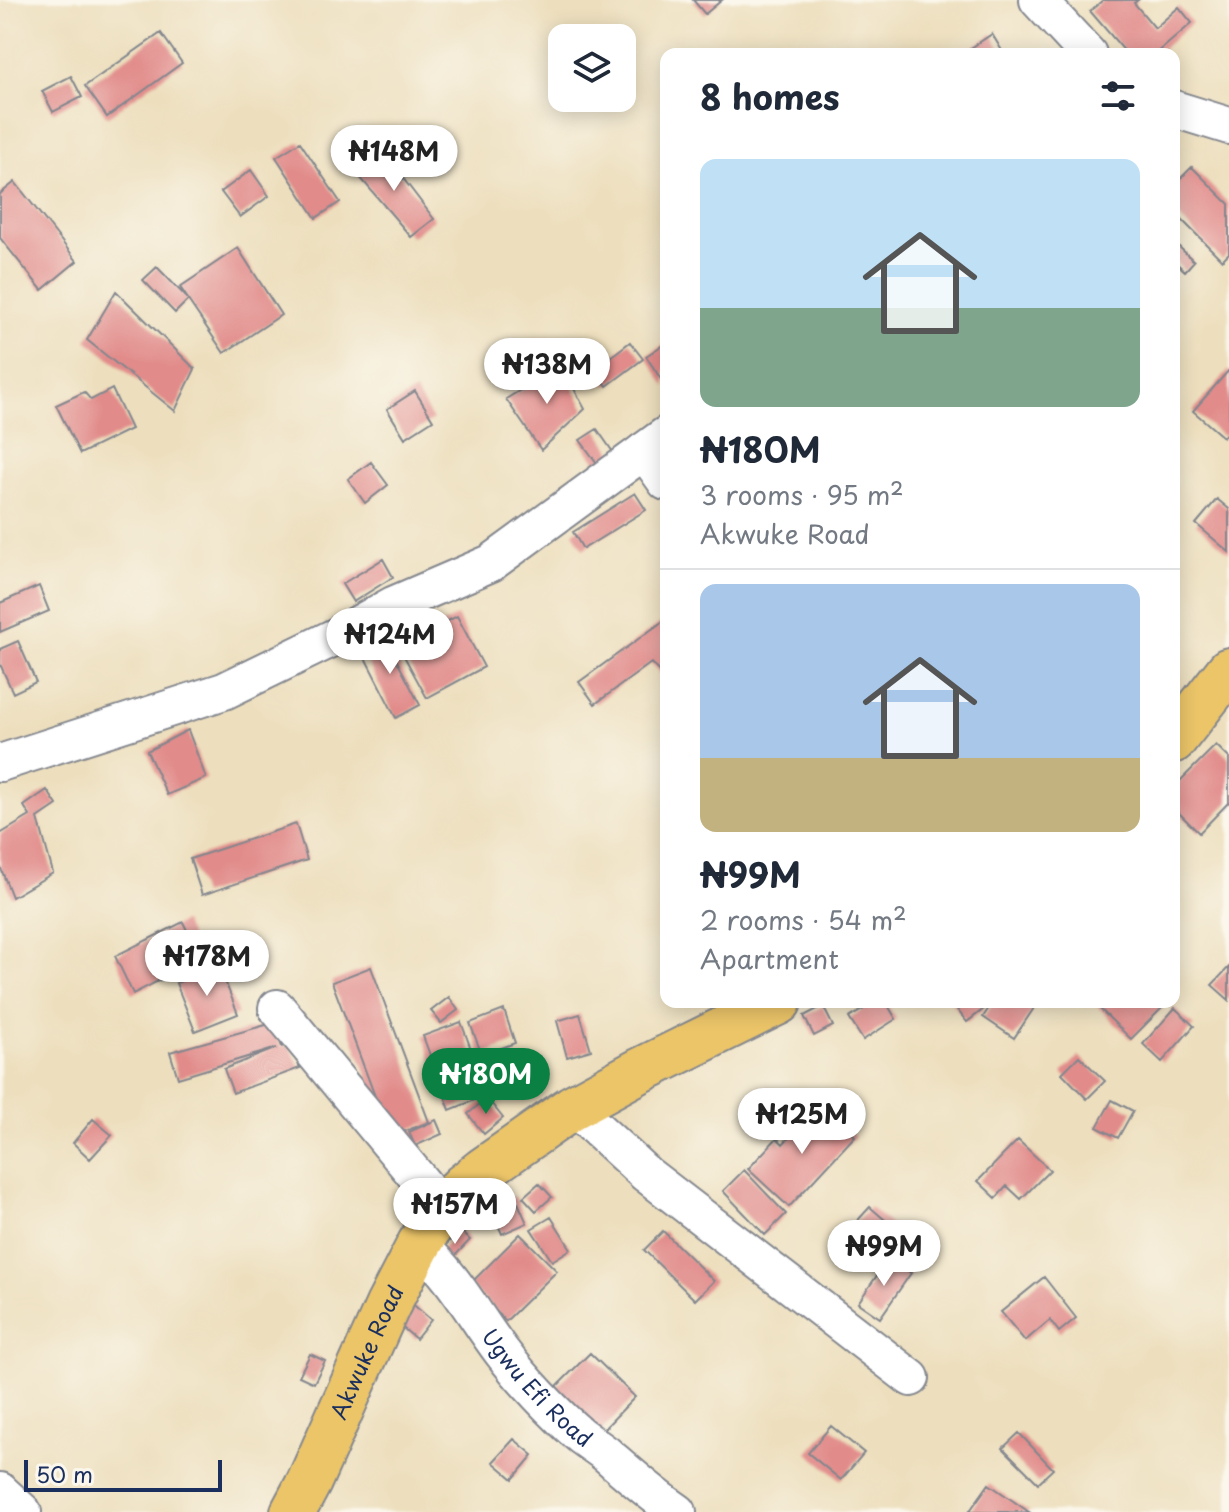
<!DOCTYPE html>
<meta charset="utf-8">
<style>
body{margin:0;font-family:"Playpen Sans",sans-serif;background:#f6f6f7;color:#1f2937;height:100vh;display:flex;flex-direction:column;font-size:30px;white-space:nowrap}
*{box-sizing:border-box;margin:0}
p{font-size:26px;color:#747a83}
.icon{flex:none;width:44px;height:44px;fill:none;stroke:currentColor;stroke-width:2;stroke-linecap:round;stroke-linejoin:round}
.map{position:relative;flex:1;overflow:hidden}
.drawer{position:absolute;left:660px;top:48px;width:520px;height:960px;display:flex;flex-direction:column;background:#fff;border-radius:16px;box-shadow:0 4px 20px #0003}
.drawer>*{flex:none}
.buttons{position:absolute;left:548px;top:24px;display:grid;gap:16px}
.buttons a{display:grid;place-items:center;width:88px;height:88px;border-radius:16px;background:#fff;box-shadow:0 4px 20px #0003;font-size:40px}
.scale{position:absolute;left:24px;bottom:20px;width:198px;box-sizing:border-box;padding-left:8px;border:4px solid #1b2f5e;border-top:0;font-size:22px;line-height:28px;white-space:nowrap;color:#1b2f5e;-webkit-text-stroke:6px #fbf7ec;paint-order:stroke}
.price{position:absolute;translate:-50% -68px;padding:0 18px;border-radius:28px;background:#fff;color:#222;font-size:26px;line-height:52px;filter:drop-shadow(0 2px 4px #0008)}
.price::after{content:'';position:absolute;left:50%;top:48px;width:24px;height:18px;margin-left:-12px;background:inherit;clip-path:polygon(0 0,100% 0,50% 100%)}
.price.selected{background:#0b8043;color:#fff}
ul{padding:0;list-style:none}
li{display:grid;align-content:center;gap:16px;height:424px;padding:0 40px}
li+li{border-top:2px solid #e0e1e3}
li span{display:grid;place-items:center;height:248px;border-radius:16px;color:#555}
li>.icon{margin-inline-start:auto}
span .icon{width:144px;height:144px;fill:#fffc;stroke-width:1}
li b{font-size:34px}
h2{display:flex;justify-content:space-between;align-items:center;height:96px;padding:0 40px;font-size:34px}
.map>svg:first-child{display:block}
</style>
<div class="map">
<svg width="1229" height="1512" viewBox="0 0 1229 1512">
<rect width="100%" height="100%" fill="#fbf7ec"/>
<filter id="ink" filterUnits="userSpaceOnUse"><feTurbulence type="fractalNoise" baseFrequency=".0125" numOctaves="2"/><feDisplacementMap in="SourceGraphic" scale="16" xChannelSelector="R" yChannelSelector="G"/><feConvolveMatrix kernelMatrix="1 2 1 2 8 2 1 2 1" color-interpolation-filters="sRGB"/></filter>
<filter id="wash" filterUnits="userSpaceOnUse"><feTurbulence type="fractalNoise" baseFrequency=".006" numOctaves="4" result="noise"/><feDisplacementMap in="SourceGraphic" scale="32" xChannelSelector="R" yChannelSelector="G"/><feGaussianBlur stdDeviation="1.8" result="paint"/><feColorMatrix in="noise" values="0 0 0 0 0 0 0 0 0 0 0 0 0 0 0 0 0 1.4 0 .05"/><feComposite in="paint" operator="in"/></filter>
<g filter="url(#wash)">
<rect width="100%" height="100%" fill="#eddfbe"/>
<g id="blocks">
<path fill="#e18b8a" d="M 693,0 L 722,0 L 705,14 Z
M 1103,0 L 1138,0 L 1134,3 L 1155,28 L 1179,7 L 1192,23 L 1156,54 L 1127,54 L 1090,11 Z
M 161,33 L 182,63 L 107,117 L 85,86 Z
M 992,34 L 1004,54 L 962,54 Z
M 71,76 L 82,97 L 53,112 L 42,91 Z
M 300,142 L 340,202 L 316,218 L 276,157 Z
M 383,152 L 434,219 L 411,237 L 353,169 Z
M 1192,167 L 1229,204 L 1229,253 L 1222,260 L 1174,212 L 1174,185 Z
M 251,170 L 269,196 L 240,217 L 221,192 Z
M 15,182 L 77,261 L 42,290 L 0,238 L 0,194 Z
M 1177,245 L 1194,261 L 1185,271 L 1174,261 L 1174,248 Z
M 238,248 L 281,315 L 224,353 L 188,300 L 175,313 L 143,280 L 157,267 L 188,299 L 180,287 Z
M 116,291 L 195,369 L 175,411 L 87,340 Z
M 630,342 L 643,359 L 607,386 L 595,369 Z
M 666,343 L 666,387 L 646,356 Z
M 561,365 L 585,409 L 541,450 L 506,399 Z
M 1229,370 L 1229,430 L 1223,437 L 1193,411 Z
M 112,389 L 131,429 L 80,454 L 56,405 L 84,392 L 91,400 Z
M 415,391 L 433,420 L 405,438 L 387,409 Z
M 597,429 L 615,455 L 599,466 L 580,440 Z
M 371,462 L 388,485 L 365,503 L 348,479 Z
M 635,493 L 646,510 L 583,549 L 573,532 Z
M 1217,499 L 1229,509 L 1229,552 L 1196,524 Z
M 383,559 L 393,577 L 353,602 L 342,584 Z
M 39,586 L 49,611 L 0,632 L 0,603 Z
M 457,616 L 484,667 L 427,698 L 399,647 Z
M 666,619 L 666,670 L 661,674 L 651,663 L 595,704 L 579,682 Z
M 383,634 L 420,705 L 396,718 L 359,646 Z
M 18,641 L 36,682 L 13,693 L 0,664 L 0,649 Z
M 188,730 L 206,778 L 167,795 L 147,751 Z
M 1216,745 L 1229,758 L 1229,802 L 1199,833 L 1174,808 L 1174,787 Z
M 47,790 L 57,805 L 38,818 L 53,873 L 12,897 L 0,866 L 0,834 L 30,816 L 24,806 Z
M 296,824 L 307,860 L 202,895 L 190,859 Z
M 183,922 L 201,959 L 133,994 L 115,956 Z
M 219,966 L 238,1014 L 195,1031 L 176,983 Z
M 371,967 L 429,1122 L 405,1131 L 411,1147 L 396,1152 L 332,982 Z
M 1229,967 L 1229,1000 L 1212,985 Z
M 449,997 L 458,1010 L 441,1023 L 431,1011 Z
M 876,1002 L 886,1002 L 896,1019 L 863,1040 L 849,1018 Z
M 951,1002 L 980,1002 L 985,1008 L 967,1022 Z
M 993,1002 L 1038,1002 L 1014,1038 L 983,1017 Z
M 1093,1002 L 1168,1002 L 1131,1039 Z
M 823,1006 L 833,1026 L 814,1036 L 804,1016 Z
M 1175,1008 L 1194,1026 L 1162,1062 L 1143,1044 Z
M 504,1010 L 515,1043 L 482,1055 L 470,1023 Z
M 580,1014 L 591,1050 L 567,1057 L 557,1021 Z
M 461,1022 L 488,1095 L 450,1110 L 423,1036 Z
M 273,1023 L 282,1047 L 289,1044 L 300,1068 L 233,1093 L 224,1069 L 277,1048 L 178,1078 L 170,1052 Z
M 1079,1056 L 1105,1081 L 1087,1099 L 1062,1073 Z
M 487,1098 L 503,1118 L 484,1134 L 468,1114 Z
M 1112,1100 L 1133,1111 L 1118,1138 L 1097,1127 Z
M 820,1104 L 855,1136 L 789,1207 L 748,1169 L 777,1138 L 783,1144 Z
M 93,1119 L 112,1135 L 90,1159 L 73,1143 Z
M 436,1120 L 442,1134 L 415,1146 L 409,1132 Z
M 1018,1140 L 1050,1170 L 1021,1199 L 1007,1186 L 996,1198 L 978,1181 Z
M 744,1170 L 786,1214 L 765,1235 L 723,1191 Z
M 539,1183 L 552,1197 L 536,1211 L 523,1197 Z
M 515,1196 L 527,1223 L 502,1234 L 490,1207 Z
M 870,1207 L 899,1232 L 865,1270 L 836,1244 Z
M 551,1217 L 571,1249 L 552,1261 L 531,1229 Z
M 460,1230 L 470,1240 L 450,1261 L 440,1251 Z
M 663,1231 L 714,1281 L 695,1300 L 644,1250 Z
M 520,1234 L 557,1271 L 506,1321 L 469,1285 Z
M 889,1258 L 911,1273 L 880,1318 L 858,1303 Z
M 1044,1277 L 1076,1318 L 1059,1332 L 1050,1320 L 1025,1341 L 1001,1312 Z
M 401,1294 L 431,1320 L 416,1339 L 385,1313 Z
M 590,1353 L 635,1397 L 593,1440 L 548,1395 Z
M 310,1354 L 325,1361 L 314,1383 L 299,1376 Z
M 831,1426 L 864,1453 L 841,1480 L 808,1453 Z
M 1019,1433 L 1053,1469 L 1038,1483 L 1003,1448 Z
M 514,1439 L 533,1455 L 513,1479 L 493,1462 Z
M 989,1484 L 1029,1512 L 969,1512 Z"/>
</g>
</g>
<g filter="url(#ink)">
<use href="#blocks" fill-opacity="0" stroke="#84878e" stroke-width="2"/>
<g fill="none" stroke-linecap="round" stroke-linejoin="round">
<g stroke="#84878e" stroke-width="40">
<g id="minor">
<path d="M 1038,0 L 1088,54"/>
<path d="M 1174,109 L 1229,126"/>
<path d="M 644,451 L 666,482"/>
<path d="M 0,763 L 224,691 L 333,638 L 393,605 L 491,563 L 666,435"/>
<path d="M 277,1008 L 442,1207"/>
<path d="M 573,1107 L 646,1174 L 911,1378"/>
<path id="s1" d="M 419,1245 C 453,1275 474,1315 501,1351 C 522,1379 555,1414 581,1436 C 589,1442 598,1448 606,1454 C 629,1474 652,1495 678,1512"/>
<path d="M 0,1491 L 23,1512"/>
</g>
</g>
<g stroke="#84878e" stroke-width="48">
<g id="major">
<path d="M 1174,740 L 1229,670"/>
<path id="s2" d="M 293,1512 L 309,1482 L 388,1305 L 419,1245 L 442,1207 L 463,1186 L 483,1170 L 573,1107 L 639,1071 L 779,1002"/>
</g>
</g>
<use href="#minor" stroke="#fff" stroke-width="36"/>
<use href="#major" stroke="#ecc569" stroke-width="44"/>
</g>
</g>
<g text-anchor="middle" stroke-width="6" stroke-linejoin="round" paint-order="stroke">
<g font-size="22" fill="#1b2f5e" stroke="#fbf7ec">
<text dy="8" stroke="none"><textPath href="#s2" startOffset="176">Akwuke Road</textPath></text>
<text dy="8" stroke="none"><textPath href="#s1" startOffset="186">Ugwu Efi Road</textPath></text>
</g>
</g>
</svg>
<div class="buttons">
<a><svg class="icon" aria-label="layers" viewBox="0 0 24 24"><path d="M12 4l9 5-9 5-9-5zM3 14l9 5 9-5"/></svg></a>
</div>
<div class="scale">50 m</div>
<b class="price" style="left:394px;top:193px">₦148M</b>
<b class="price" style="left:547px;top:406px">₦138M</b>
<b class="price" style="left:390px;top:676px">₦124M</b>
<b class="price" style="left:207px;top:998px">₦178M</b>
<b class="price selected" style="left:486px;top:1116px">₦180M</b>
<b class="price" style="left:802px;top:1156px">₦125M</b>
<b class="price" style="left:455px;top:1246px">₦157M</b>
<b class="price" style="left:884px;top:1288px">₦99M</b>
<section class="drawer">
<h2>8 homes<svg class="icon" aria-label="filters" viewBox="0 0 24 24"><path d="M4 7h16M4 17h16"/><circle cx="9" cy="7" r="2"/><circle cx="15" cy="17" r="2"/></svg></h2>
<ul>
<li><span style="background:linear-gradient(#bfe0f5 60%,#7fa58c 0)"><svg class="icon" aria-label="home" viewBox="0 0 24 24"><path d="M3 11l9-7 9 7M6 9v11h12V9"/></svg></span><div><b>₦180M</b><p>3 rooms · 95 m²</p><p>Akwuke Road</p></div></li>
<li><span style="background:linear-gradient(#a9c7e8 70%,#c2b280 0)"><svg class="icon" aria-label="home" viewBox="0 0 24 24"><path d="M3 11l9-7 9 7M6 9v11h12V9"/></svg></span><div><b>₦99M</b><p>2 rooms · 54 m²</p><p>Apartment</p></div></li>
</ul>
</section>
</div>
